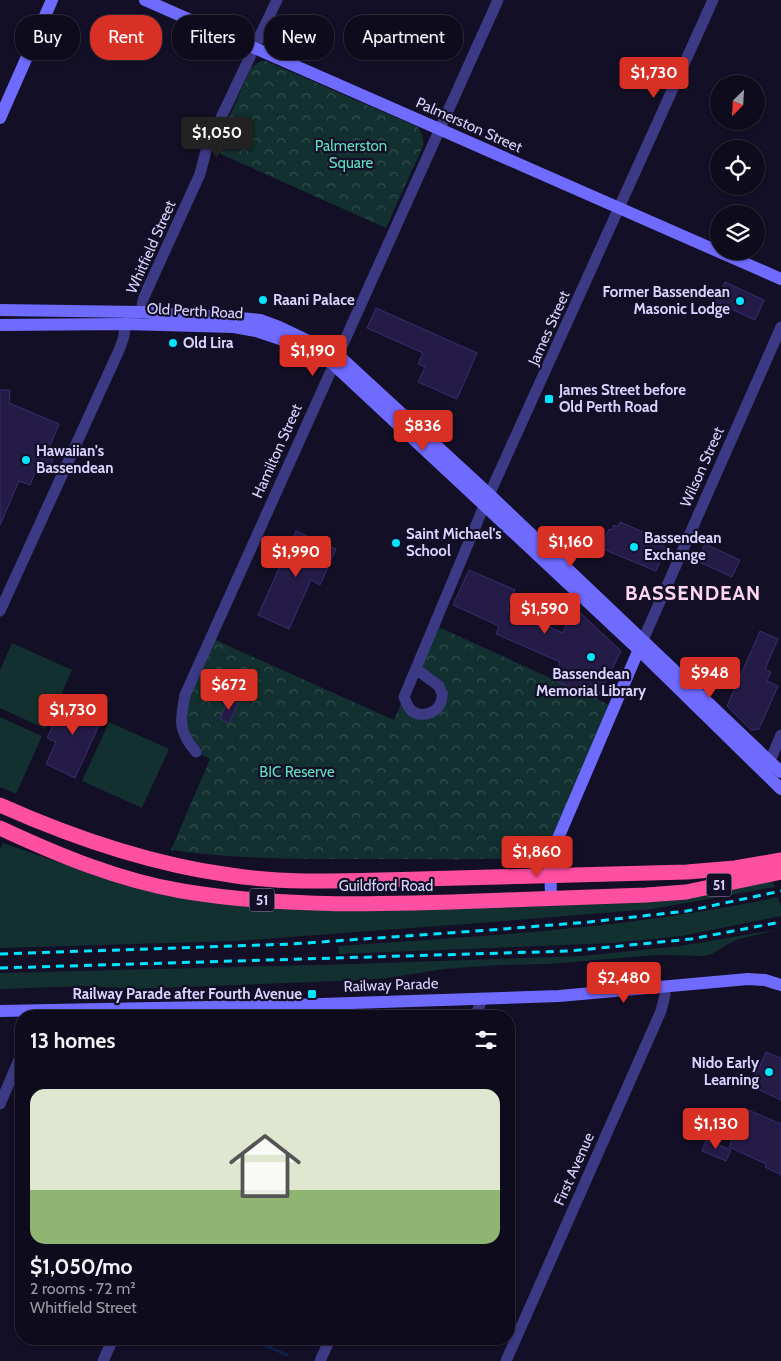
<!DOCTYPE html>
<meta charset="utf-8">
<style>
body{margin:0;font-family:Cabin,sans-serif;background:#1c1929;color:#f1f3f6;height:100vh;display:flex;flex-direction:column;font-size:19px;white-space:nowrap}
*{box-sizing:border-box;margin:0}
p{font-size:16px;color:#9b9ba3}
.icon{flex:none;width:28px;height:28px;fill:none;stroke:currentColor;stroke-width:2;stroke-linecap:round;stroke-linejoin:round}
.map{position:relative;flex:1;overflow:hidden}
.sheet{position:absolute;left:15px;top:1010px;width:500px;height:335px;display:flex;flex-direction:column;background:#0e0b1c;border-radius:20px;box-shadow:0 1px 4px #0004,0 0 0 1px #2e2b3b}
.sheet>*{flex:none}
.top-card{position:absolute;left:15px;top:15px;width:500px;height:45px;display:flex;gap:10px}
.needle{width:32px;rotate:204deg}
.controls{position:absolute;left:710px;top:75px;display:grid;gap:10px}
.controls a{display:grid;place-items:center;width:55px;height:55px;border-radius:50%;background:#0e0b1c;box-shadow:0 1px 4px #0004,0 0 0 1px #2e2b3b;font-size:25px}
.price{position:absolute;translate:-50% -42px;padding:0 11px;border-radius:5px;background:#d93025;color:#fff;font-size:16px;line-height:32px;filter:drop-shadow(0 1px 2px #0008)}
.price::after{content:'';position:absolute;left:50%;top:30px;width:15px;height:11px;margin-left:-8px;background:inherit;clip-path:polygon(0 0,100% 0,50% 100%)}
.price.on{background:#222;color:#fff}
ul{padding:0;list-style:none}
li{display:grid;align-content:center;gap:10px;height:265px;padding:0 15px}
li span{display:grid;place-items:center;height:155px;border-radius:15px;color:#555}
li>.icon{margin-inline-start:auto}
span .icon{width:90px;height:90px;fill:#fffc;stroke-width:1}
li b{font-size:21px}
h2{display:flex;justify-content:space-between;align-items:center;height:60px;padding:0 15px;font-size:21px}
.tag{padding:0 18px;border-radius:20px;background:#0e0b1c;box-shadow:0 1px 4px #0004,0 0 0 1px #2e2b3b;font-size:18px;line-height:45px}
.tag.on{background:#d93025;color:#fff}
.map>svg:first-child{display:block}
</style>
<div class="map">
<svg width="781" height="1361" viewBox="0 0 781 1361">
<defs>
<pattern id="park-crowns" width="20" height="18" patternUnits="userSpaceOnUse" patternTransform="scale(1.25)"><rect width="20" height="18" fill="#12302f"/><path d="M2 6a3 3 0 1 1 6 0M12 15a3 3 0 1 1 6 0" fill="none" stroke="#344d4e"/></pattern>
</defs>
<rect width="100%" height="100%" fill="#130f26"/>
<path fill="#12302f" d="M 12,643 L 72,670 L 46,729 L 0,708 L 0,670 Z
M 0,717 L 42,736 L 16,794 L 0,787 Z
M 109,722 L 169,749 L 142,808 L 82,781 Z
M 3,843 L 75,868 L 181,897 L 239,906 L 309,910 L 382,910 L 771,879 L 775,887 L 652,909 L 506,921 L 236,941 L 0,948 L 0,849 Z
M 778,897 L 781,906 L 781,916 L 682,936 L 613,943 L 339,954 L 338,946 C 485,936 634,928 778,897 Z
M 781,929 L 739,939 L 728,944 L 712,954 L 703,956 L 656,955 L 549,964 L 500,965 L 445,969 L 387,978 L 363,980 L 133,989 L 89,986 L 0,989 L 0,973 L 353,964 L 582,956 L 680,946 Z"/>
<path fill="url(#park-crowns)" d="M 260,61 L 266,61 L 418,127 C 422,133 424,139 423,146 L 386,228 L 214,151 L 251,68 Z
M 434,625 L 614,707 L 550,857 C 494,860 439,859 383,859 C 312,859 241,860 171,850 L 210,759 L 196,752 L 180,720 L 211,638 L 394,720 L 404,697 L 410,710 L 429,714 L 442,697 L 416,669 Z"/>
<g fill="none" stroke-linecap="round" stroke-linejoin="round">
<path stroke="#0c2248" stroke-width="3" d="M 18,1137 L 21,1144
M 251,1339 L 287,1355"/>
</g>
<path fill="#241b47" stroke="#3b2d73" d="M 725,282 L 764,300 L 755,320 L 716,302 Z
M 376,308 L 477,353 L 457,399 L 418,382 L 425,367 L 418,364 L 423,353 L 367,328 Z
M 0,390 L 10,390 L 9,403 L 59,424 L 47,453 L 54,457 L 50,467 L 39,463 L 30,485 L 19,481 L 0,525 Z
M 620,522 L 664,541 L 662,546 L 666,548 L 656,571 L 603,549 L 606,544 L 603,543 L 609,529 L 612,530 L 614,525 L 618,527 Z
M 296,531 L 336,549 L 320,585 L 311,580 L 289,629 L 258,615 Z
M 705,544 L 740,560 L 732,577 L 697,561 Z
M 469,570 L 515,590 L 507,608 L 563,633 L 574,607 L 621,651 L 597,699 L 554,680 L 560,662 L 496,634 L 499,626 L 453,605 Z
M 760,631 L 778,639 L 765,669 L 771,672 L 767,681 L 778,686 L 759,729 L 751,730 L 727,706 Z
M 65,699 L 78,705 L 80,700 L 101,710 L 97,719 L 101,721 L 75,778 L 46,764 L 56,742 L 47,738 Z
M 229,699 L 238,704 L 229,723 L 220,719 Z
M 766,1052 L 781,1058 L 781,1100 L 751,1086 Z
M 746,1109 L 781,1124 L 781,1175 L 765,1167 L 766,1164 L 729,1147 Z
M 706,1140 L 731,1150 L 726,1161 L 702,1151 Z"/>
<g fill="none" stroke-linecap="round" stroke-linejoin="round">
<path stroke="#3d3a85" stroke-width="11" d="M 0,611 L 120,348 L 124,336 L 125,324 L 141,312 L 143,300 L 148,288 L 200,174 L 207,147 L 277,0
M 643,640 L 781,327
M 416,669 L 439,686 C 440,689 443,694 442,697 C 441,712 423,719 412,711 C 408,708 406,702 404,697 L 484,506 L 713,0
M 196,752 C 178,731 180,721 185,695 L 498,0
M 764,766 L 770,761 L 781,735
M 257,1016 L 261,1006
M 475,1016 L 483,998
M 0,1104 L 21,1055
M 103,1361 L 113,1339
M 320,1361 L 330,1339
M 506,1361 L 661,1011 L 665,995 L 664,987"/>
<path stroke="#6f6bff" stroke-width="12" d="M 145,0 L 781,279
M 0,118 L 52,0
M 0,310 L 141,312 L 241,318 L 260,320 L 279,327 L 338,355 L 490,495 L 781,772
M 0,325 L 125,324 L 234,327 L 256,331 L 292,343 L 333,364 L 639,650 L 781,789
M 551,898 L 550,857 L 642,642
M 0,1011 L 261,1006 L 559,996 L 748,979 L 765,980 L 781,985"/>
<path stroke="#ff4fa3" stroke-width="15" d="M 0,805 C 74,838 150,864 230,875 C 292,885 356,880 419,879 C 508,877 597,874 687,872 L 735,868 L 781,860
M 0,828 C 58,855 118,880 182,891 C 289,909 398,904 506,900 C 553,898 600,897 646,895 L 686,892 L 781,872"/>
<path stroke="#00e5ff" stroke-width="3" stroke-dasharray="8 6" stroke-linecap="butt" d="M 0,954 L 292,944 L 490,930 L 589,922 L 687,911 L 781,891
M 0,968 L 570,951 L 691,939 L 781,922"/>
</g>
<g fill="#00e5ff" stroke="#130f26" stroke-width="2">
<circle cx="263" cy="300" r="5"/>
<circle cx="740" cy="301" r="5"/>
<circle cx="173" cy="343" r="5"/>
<rect x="544" y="394" width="10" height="10" rx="2.5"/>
<circle cx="26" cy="460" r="5"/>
<circle cx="396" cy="543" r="5"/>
<circle cx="634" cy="547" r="5"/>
<circle cx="591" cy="657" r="5"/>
<rect x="307" y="989" width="10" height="10" rx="2.5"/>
<circle cx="769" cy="1072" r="5"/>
</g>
<g text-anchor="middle" stroke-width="4.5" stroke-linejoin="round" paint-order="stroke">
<g fill="#130f26" stroke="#9e99be" stroke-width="1">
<rect x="706.5" y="873.5" width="25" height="23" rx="4"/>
<rect x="249.5" y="888.5" width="25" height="23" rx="4"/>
</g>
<g font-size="14" font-weight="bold" fill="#d9d4ff">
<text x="719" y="890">51</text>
<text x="262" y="905">51</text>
</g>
<g font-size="15" fill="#d9d4ff" stroke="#130f26">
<text transform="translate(469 125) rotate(24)" y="5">Palmerston Street</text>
<text transform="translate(151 247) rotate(-66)" y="5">Whitfield Street</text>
<text transform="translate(195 311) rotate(3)" y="5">Old Perth Road</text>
<text transform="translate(549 328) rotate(-66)" y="5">James Street</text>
<text transform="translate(277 451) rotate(-66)" y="5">Hamilton Street</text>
<text transform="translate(702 467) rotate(-66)" y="5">Wilson Street</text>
<text x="386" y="891">Guildford Road</text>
<text transform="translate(391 985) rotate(-2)" y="5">Railway Parade</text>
<text transform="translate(574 1169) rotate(-66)" y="5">First Avenue</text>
</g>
<g font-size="15" fill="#5fe0c0" stroke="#130f26">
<text x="351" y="151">Palmerston<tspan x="351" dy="17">Square</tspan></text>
<text x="297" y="777">BIC Reserve</text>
</g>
<g font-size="15" font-weight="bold" fill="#d9d4ff" stroke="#130f26" text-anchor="start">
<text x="730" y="297" text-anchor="end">Former Bassendean<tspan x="730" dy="17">Masonic Lodge</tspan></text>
<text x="273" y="305">Raani Palace</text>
<text x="183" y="348">Old Lira</text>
<text x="559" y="395">James Street before<tspan x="559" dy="17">Old Perth Road</tspan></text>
<text x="36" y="456">Hawaiian's<tspan x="36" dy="17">Bassendean</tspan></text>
<text x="406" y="539">Saint Michael's<tspan x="406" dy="17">School</tspan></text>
<text x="644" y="543">Bassendean<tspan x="644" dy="17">Exchange</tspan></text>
<text x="591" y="679" text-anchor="middle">Bassendean<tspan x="591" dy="17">Memorial Library</tspan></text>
<text x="302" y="999" text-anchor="end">Railway Parade after Fourth Avenue</text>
<text x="759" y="1068" text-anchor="end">Nido Early<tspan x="759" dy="17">Learning</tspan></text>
</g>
<g font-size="20" font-weight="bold" letter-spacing="1" fill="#ffd6f0" stroke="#130f26">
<text x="693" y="600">BASSENDEAN</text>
</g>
</g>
</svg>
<div class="controls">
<a><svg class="needle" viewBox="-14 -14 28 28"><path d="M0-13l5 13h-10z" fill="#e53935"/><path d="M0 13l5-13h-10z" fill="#9b9ba3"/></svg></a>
<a><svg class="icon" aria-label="locate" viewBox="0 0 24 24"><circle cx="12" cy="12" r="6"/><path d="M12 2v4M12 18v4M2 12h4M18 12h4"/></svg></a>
<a><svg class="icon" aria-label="layers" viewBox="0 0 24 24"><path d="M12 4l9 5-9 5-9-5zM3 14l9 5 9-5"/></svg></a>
</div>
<b class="price" style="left:654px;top:99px">$1,730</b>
<b class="price on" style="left:217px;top:159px">$1,050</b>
<b class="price" style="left:313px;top:377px">$1,190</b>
<b class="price" style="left:423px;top:452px">$836</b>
<b class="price" style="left:571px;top:568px">$1,160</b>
<b class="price" style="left:296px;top:578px">$1,990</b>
<b class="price" style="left:545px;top:635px">$1,590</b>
<b class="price" style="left:710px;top:699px">$948</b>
<b class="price" style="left:229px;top:711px">$672</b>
<b class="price" style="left:73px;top:736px">$1,730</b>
<b class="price" style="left:537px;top:878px">$1,860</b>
<b class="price" style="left:624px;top:1004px">$2,480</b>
<b class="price" style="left:716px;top:1150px">$1,130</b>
<div class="top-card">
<a class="tag">Buy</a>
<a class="tag on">Rent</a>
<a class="tag">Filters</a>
<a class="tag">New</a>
<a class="tag">Apartment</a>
</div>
<section class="sheet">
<h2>13 homes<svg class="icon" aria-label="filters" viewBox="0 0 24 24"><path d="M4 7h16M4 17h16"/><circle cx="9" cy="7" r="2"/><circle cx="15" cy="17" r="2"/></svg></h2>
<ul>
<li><span style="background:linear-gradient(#dfe7d0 65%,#8fb573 0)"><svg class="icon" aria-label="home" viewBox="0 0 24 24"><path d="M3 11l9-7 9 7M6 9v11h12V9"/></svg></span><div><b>$1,050/mo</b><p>2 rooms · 72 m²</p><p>Whitfield Street</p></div></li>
</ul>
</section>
</div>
